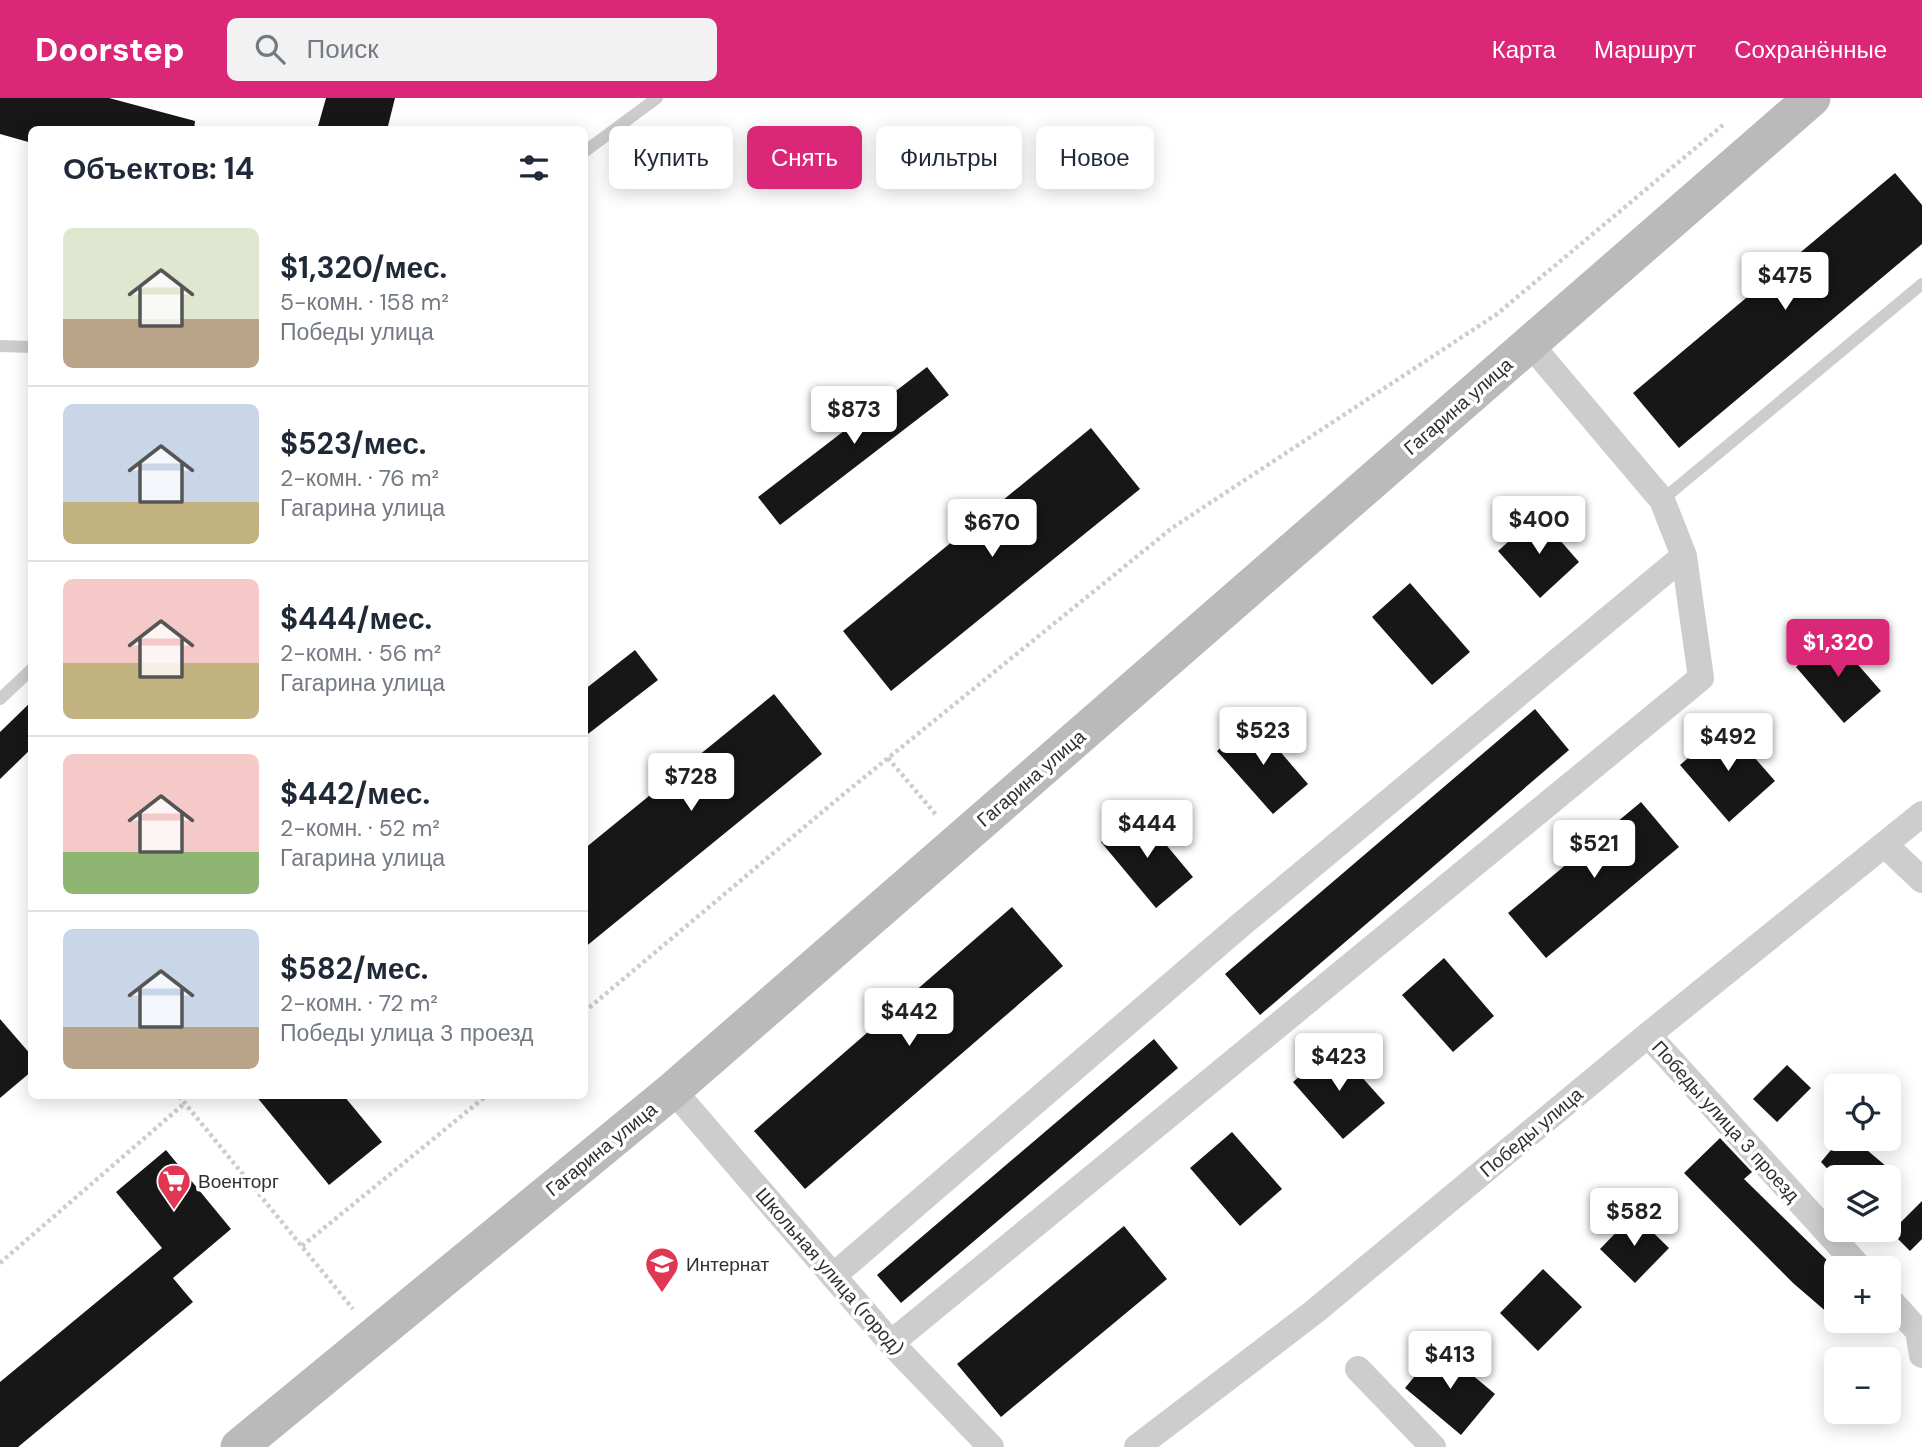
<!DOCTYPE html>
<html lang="ru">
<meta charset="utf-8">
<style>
body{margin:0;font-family:"DM Sans",sans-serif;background:#f2f2f3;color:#1f2937;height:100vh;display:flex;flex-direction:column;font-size:26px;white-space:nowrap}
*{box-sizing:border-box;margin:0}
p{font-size:23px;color:#747a83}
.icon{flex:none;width:38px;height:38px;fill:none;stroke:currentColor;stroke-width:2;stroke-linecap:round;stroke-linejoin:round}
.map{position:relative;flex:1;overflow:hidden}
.panel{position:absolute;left:28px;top:28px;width:560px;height:973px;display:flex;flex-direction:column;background:#fff;border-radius:10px;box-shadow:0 4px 18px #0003}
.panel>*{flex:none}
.top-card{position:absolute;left:609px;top:28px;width:665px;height:63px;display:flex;gap:14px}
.fabs{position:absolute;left:1824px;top:976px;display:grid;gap:14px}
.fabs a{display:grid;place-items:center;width:77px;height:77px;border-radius:10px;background:#fff;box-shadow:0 4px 18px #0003;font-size:35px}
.price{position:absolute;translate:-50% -60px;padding:0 16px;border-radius:7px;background:#fff;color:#222;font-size:23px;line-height:46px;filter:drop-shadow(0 2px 4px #0008)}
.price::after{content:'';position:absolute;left:50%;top:42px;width:21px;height:16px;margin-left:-10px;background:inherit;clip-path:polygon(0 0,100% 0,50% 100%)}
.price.active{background:#db2777;color:#fff}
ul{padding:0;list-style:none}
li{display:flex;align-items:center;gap:21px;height:175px;padding:0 35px}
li+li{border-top:2px solid #e0e1e3}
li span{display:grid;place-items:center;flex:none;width:196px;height:140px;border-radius:10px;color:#555}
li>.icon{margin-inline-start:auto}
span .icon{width:84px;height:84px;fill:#fffc;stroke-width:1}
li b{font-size:30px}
h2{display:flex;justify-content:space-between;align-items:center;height:84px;padding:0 35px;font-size:30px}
.chip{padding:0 24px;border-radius:10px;background:#fff;box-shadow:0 4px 18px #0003;font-size:24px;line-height:63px}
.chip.active{background:#db2777;color:#fff}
header{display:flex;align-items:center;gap:42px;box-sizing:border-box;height:98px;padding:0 35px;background:#db2777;color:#fff}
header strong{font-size:33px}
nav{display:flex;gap:38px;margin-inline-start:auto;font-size:24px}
.search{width:490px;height:63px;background:#f2f2f3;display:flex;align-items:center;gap:18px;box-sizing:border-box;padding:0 24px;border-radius:10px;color:#747a83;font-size:26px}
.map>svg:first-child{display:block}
</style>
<header>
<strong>Doorstep</strong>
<div class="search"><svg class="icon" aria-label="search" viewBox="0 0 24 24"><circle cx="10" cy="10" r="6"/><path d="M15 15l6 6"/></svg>Поиск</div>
<nav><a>Карта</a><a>Маршрут</a><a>Сохранённые</a></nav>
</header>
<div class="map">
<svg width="1922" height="1349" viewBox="0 0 1922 1349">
<rect width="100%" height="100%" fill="#fff"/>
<path fill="#171717" d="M 0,0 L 109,0 L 195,23 L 194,32 L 32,32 L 32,45 L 0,36 Z
M 326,0 L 395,0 L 387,32 L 317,32 Z
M 1895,75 L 1922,107 L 1922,146 L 1679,350 L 1633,295 Z
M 927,269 L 949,297 L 780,427 L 758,399 Z
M 1091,330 L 1140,391 L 891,593 L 843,533 Z
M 1538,417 L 1579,464 L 1540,500 L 1498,453 Z
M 1410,485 L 1470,554 L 1432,587 L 1372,519 Z
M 1832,537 L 1881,593 L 1844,625 L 1796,569 Z
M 635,552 L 658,582 L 584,639 L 584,592 Z
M 774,596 L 822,656 L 584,850 L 584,751 Z
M 32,603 L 32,650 L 0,681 L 0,634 Z
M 1535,611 L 1569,652 L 1260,917 L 1225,876 Z
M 1253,622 L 1308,686 L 1273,716 L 1217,653 Z
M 1726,627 L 1775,683 L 1729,724 L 1680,667 Z
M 1641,704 L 1679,749 L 1546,860 L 1508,815 Z
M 1138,713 L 1193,779 L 1156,810 L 1101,744 Z
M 1012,809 L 1063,868 L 805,1091 L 754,1033 Z
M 1444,860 L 1494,918 L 1453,954 L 1402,897 Z
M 0,921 L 32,958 L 32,973 L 0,1000 Z
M 1154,941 L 1178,970 L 901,1205 L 877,1177 Z
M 1334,948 L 1385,1005 L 1343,1041 L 1293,984 Z
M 1787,967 L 1811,990 L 1777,1024 L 1753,1001 Z
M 256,998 L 344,998 L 382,1044 L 329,1087 Z
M 1232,1034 L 1282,1091 L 1240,1128 L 1190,1070 Z
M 1720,1040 L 1752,1074 L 1744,1081 L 1836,1171 L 1836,1222 L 1793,1185 L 1684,1075 Z
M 1840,1041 L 1854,1041 L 1900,1080 L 1836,1080 L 1821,1064 Z
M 166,1052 L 231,1131 L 173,1180 L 193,1204 L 18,1349 L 0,1349 L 0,1284 L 162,1150 L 116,1094 Z
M 1922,1103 L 1922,1141 L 1910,1153 L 1891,1134 Z
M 1634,1116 L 1669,1150 L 1635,1185 L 1600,1151 Z
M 1124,1128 L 1167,1181 L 1001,1319 L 957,1266 Z
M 1543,1171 L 1582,1209 L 1538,1253 L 1500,1215 Z
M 1439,1249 L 1495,1296 L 1461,1337 L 1405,1290 Z"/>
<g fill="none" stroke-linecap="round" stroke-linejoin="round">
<path stroke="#cdcdcd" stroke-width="4.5" stroke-dasharray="3.5 3.5" stroke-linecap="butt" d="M 888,660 L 937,718
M 584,914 L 840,699 L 1172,430 L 1497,216 L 1723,27
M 179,998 L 353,1211
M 302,1148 L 486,998
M 0,1165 L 185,1005"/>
<path stroke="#cdcdcd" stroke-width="12" d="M 584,54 L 657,0
M 0,248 L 32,249
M 1662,402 L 1922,186
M 0,601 L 32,571"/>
<path stroke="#cdcdcd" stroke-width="26" d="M 1885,747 L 1922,782
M 1648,937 L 1861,1171
M 673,992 L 891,1245 L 991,1349
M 833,1178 L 1243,825 L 1684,458
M 1888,1200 L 1918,1233 L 1922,1257
M 891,1245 L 1701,580 L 1684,458 L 1662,402 L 1530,246
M 1358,1271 L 1433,1349
M 1137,1349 L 1314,1214 L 1648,937 L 1922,716"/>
<path stroke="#bababa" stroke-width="37" d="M 239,1349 L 673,992 L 1812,0"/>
</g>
<defs>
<g id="supermarket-pin" transform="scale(1.75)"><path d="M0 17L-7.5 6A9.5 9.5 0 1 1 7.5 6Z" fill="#e03853" stroke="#fff"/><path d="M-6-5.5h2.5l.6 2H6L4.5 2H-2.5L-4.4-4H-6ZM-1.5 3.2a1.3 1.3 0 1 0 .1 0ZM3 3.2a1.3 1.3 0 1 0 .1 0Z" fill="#fff"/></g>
<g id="school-pin" transform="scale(1.75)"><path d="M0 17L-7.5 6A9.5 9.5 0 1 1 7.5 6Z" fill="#e03853" stroke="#fff"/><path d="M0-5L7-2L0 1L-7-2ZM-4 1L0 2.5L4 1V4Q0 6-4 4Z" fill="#fff"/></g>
</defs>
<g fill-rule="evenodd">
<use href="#supermarket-pin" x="174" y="1083"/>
<use href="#school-pin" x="662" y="1166"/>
</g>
<g text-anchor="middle" stroke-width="7" stroke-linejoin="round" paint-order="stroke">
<g font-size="19" fill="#303030" stroke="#fff">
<text transform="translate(1458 308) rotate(-41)" y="7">Гагарина улица</text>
<text transform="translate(1031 680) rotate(-41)" y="7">Гагарина улица</text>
<text transform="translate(1726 1023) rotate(48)" y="7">Победы улица 3 проезд</text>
<text transform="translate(1531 1034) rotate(-40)" y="7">Победы улица</text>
<text transform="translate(601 1051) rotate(-39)" y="7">Гагарина улица</text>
<text transform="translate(830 1173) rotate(49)" y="7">Школьная улица (город)</text>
</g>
<g font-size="19" fill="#303030" stroke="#fff" text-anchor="start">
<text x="198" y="1090">Военторг</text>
<text x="686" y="1173">Интернат</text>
</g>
</g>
</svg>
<div class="fabs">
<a><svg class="icon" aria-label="locate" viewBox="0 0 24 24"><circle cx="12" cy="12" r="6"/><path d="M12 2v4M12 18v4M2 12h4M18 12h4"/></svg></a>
<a><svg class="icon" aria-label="layers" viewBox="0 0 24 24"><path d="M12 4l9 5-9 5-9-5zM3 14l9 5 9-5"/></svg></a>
<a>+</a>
<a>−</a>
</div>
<b class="price" style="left:1785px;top:214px">$475</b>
<b class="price" style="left:854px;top:348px">$873</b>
<b class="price" style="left:1539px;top:458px">$400</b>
<b class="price" style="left:992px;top:461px">$670</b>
<b class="price active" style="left:1838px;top:581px">$1,320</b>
<b class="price" style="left:1263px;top:669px">$523</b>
<b class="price" style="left:1728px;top:675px">$492</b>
<b class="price" style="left:691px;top:715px">$728</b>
<b class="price" style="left:1147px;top:762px">$444</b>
<b class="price" style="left:1594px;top:782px">$521</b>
<b class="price" style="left:909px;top:950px">$442</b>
<b class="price" style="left:1339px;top:995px">$423</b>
<b class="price" style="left:1634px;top:1150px">$582</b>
<b class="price" style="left:1450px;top:1293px">$413</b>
<div class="top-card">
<a class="chip">Купить</a>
<a class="chip active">Снять</a>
<a class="chip">Фильтры</a>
<a class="chip">Новое</a>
</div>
<section class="panel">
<h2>Объектов: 14<svg class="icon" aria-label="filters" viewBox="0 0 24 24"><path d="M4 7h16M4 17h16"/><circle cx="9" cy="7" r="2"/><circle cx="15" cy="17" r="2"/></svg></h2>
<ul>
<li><span style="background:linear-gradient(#dfe7d0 65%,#b9a48a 0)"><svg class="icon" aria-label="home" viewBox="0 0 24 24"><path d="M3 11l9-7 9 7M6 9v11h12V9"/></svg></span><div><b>$1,320/мес.</b><p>5-комн. · 158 m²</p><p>Победы улица</p></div></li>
<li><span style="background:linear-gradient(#c9d6e8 70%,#c2b280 0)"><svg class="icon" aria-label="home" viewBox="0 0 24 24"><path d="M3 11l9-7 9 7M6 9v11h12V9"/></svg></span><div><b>$523/мес.</b><p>2-комн. · 76 m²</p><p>Гагарина улица</p></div></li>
<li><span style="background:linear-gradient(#f6c9c9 60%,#c2b280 0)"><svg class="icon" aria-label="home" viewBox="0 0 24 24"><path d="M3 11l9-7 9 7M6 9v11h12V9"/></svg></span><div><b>$444/мес.</b><p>2-комн. · 56 m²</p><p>Гагарина улица</p></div></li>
<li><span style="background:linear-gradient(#f6c9c9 70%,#8fb573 0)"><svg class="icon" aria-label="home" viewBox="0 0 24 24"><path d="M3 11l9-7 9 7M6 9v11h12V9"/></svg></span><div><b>$442/мес.</b><p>2-комн. · 52 m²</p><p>Гагарина улица</p></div></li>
<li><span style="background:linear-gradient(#c9d6e8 70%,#b9a48a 0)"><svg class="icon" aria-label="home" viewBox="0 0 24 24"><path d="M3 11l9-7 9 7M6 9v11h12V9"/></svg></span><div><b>$582/мес.</b><p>2-комн. · 72 m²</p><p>Победы улица 3 проезд</p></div></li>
</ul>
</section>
</div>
